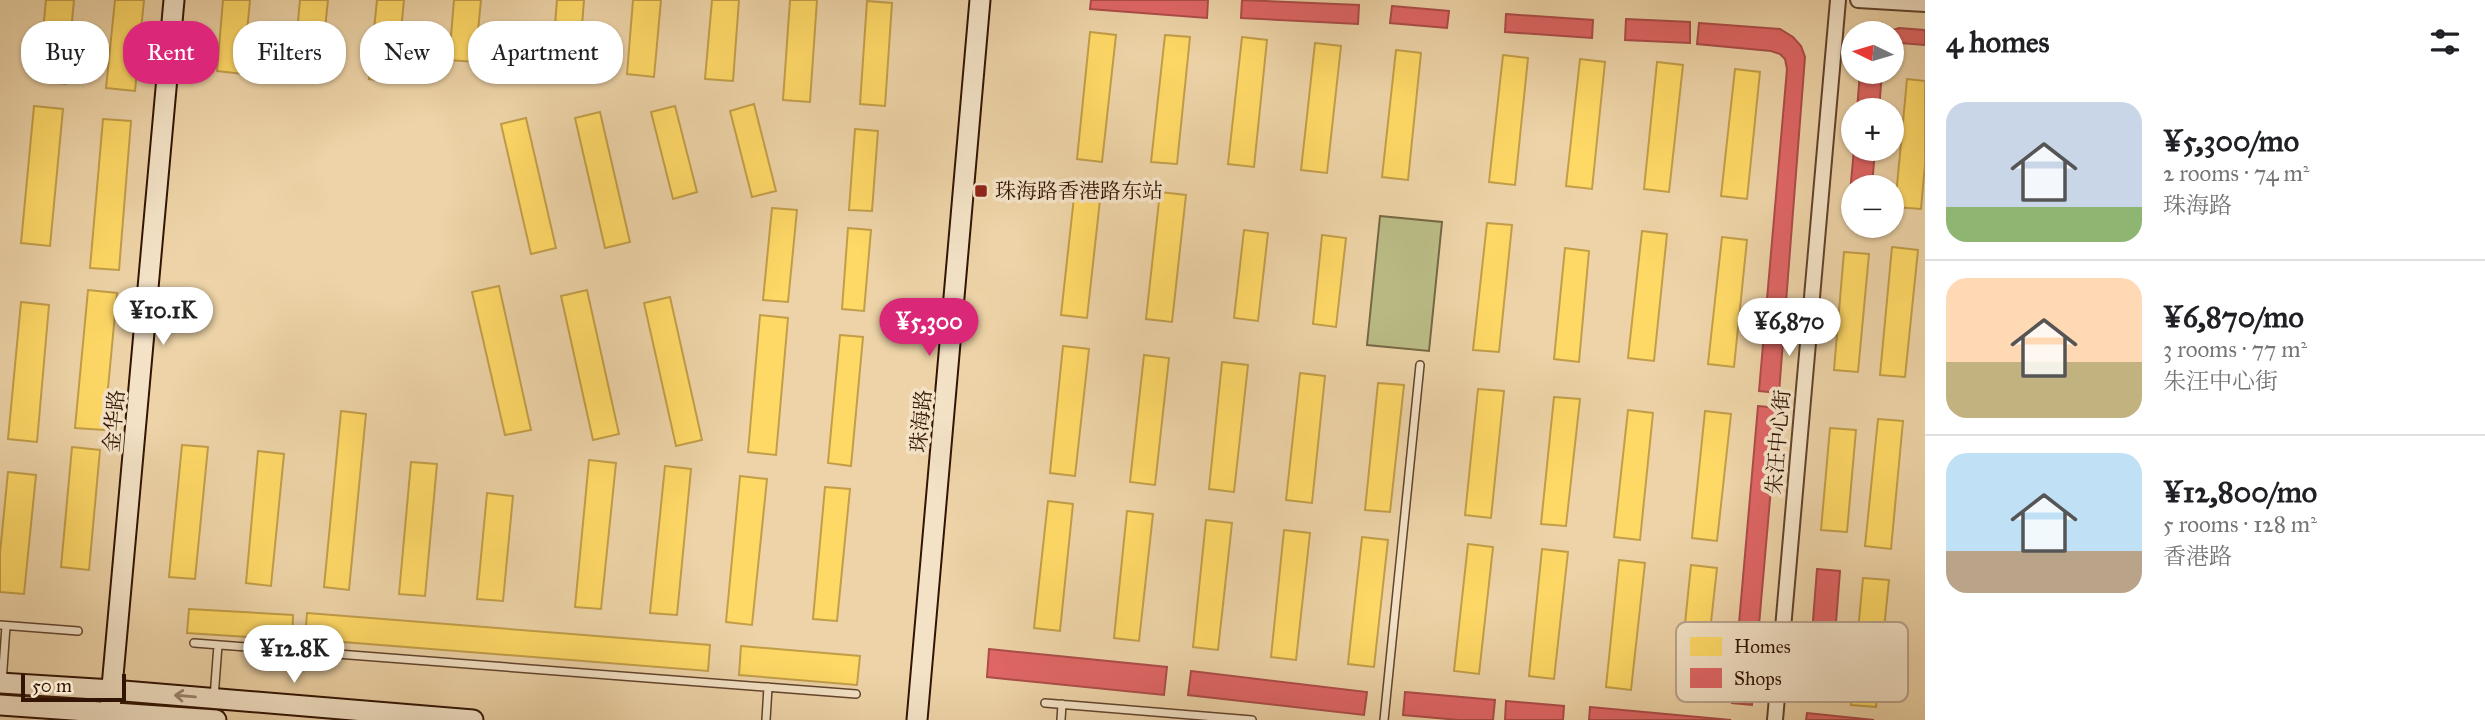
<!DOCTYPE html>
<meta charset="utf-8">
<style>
body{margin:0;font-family:"IM FELL Great Primer","Noto Serif SC",serif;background:#f6f6f6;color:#202124;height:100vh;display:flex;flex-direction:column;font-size:26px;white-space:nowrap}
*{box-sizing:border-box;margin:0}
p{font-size:23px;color:#757577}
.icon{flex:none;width:38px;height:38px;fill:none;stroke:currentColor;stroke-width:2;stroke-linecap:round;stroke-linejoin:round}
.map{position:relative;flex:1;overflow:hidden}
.details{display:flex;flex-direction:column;background:#fff;width:560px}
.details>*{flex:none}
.top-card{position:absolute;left:21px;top:21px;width:665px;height:63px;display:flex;gap:14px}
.needle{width:46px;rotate:275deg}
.fabs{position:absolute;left:1841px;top:21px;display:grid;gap:14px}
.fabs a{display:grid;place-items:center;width:63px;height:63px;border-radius:50%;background:#fff;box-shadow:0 2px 5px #0004;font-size:35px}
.scale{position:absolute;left:21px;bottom:18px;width:105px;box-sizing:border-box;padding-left:7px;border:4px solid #321404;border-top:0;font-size:19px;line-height:24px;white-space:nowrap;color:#321404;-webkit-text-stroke:5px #f3e2c6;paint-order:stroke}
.price{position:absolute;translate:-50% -60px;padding:0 16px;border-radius:24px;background:#fff;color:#222;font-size:23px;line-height:46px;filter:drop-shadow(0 2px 4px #0008)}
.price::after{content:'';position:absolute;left:50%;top:42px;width:21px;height:16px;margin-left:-10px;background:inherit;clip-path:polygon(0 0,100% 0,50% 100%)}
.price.active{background:#db2777;color:#fff}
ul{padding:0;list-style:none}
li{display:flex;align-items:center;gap:21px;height:175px;padding:0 21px}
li+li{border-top:2px solid #e0e0e0}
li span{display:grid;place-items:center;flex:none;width:196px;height:140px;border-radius:21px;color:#555}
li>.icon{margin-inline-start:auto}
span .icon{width:84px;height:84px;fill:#fffc;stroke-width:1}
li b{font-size:30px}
h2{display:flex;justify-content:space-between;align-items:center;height:84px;padding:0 21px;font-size:30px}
.pill{padding:0 24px;border-radius:28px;background:#fff;box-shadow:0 2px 5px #0004;font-size:24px;line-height:63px}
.pill.active{background:#db2777;color:#fff}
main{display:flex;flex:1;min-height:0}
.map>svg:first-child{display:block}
</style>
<main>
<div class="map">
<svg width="1925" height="720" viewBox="0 0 1925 720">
<rect width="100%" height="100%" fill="#edd3a7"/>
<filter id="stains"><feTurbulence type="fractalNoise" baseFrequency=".00286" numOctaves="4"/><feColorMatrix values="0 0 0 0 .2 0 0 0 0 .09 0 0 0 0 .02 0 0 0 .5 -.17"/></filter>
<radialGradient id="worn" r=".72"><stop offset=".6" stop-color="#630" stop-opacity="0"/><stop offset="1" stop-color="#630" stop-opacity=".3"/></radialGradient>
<path fill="#babc86" stroke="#766845" stroke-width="2" d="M 1380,216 L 1442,222 L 1429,351 L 1367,345 Z"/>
<path fill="#ffd966" stroke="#c29e49" stroke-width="2" d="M 46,0 L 74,0 L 66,84 L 38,81 Z
M 115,0 L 144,0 L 135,91 L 106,88 Z
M 223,0 L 250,0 L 243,74 L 217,71 Z
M 300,0 L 328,0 L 320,77 L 293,75 Z
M 377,0 L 404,0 L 396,82 L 369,79 Z
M 454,0 L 481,0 L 475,62 L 449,60 Z
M 557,0 L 584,0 L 578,76 L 551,74 Z
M 633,0 L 661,0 L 654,77 L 627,74 Z
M 712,0 L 739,0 L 733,81 L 705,79 Z
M 790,0 L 817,0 L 810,102 L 783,100 Z
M 867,1 L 892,3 L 885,106 L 860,104 Z
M 1090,32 L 1116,35 L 1102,162 L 1077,159 Z
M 1165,35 L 1190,37 L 1177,164 L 1151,162 Z
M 1242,37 L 1267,40 L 1254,167 L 1228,164 Z
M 1315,43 L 1341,46 L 1327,173 L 1301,170 Z
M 1396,50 L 1421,53 L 1408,180 L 1382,177 Z
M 1503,55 L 1528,58 L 1515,185 L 1489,182 Z
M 1580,59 L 1605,62 L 1592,189 L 1566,186 Z
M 1657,62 L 1683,65 L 1669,192 L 1644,189 Z
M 1735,69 L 1760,72 L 1747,199 L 1721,196 Z
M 1907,79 L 1925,81 L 1925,164 L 1921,209 L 1895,207 Z
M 754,104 L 776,191 L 752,197 L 730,111 Z
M 34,106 L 63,109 L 50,246 L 21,243 Z
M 675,106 L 697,192 L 673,199 L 651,112 Z
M 600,112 L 630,242 L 605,248 L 575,118 Z
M 526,118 L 556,248 L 531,254 L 501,124 Z
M 103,119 L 131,121 L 119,270 L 90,268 Z
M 855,129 L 878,131 L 872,211 L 849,210 Z
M 1075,188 L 1101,191 L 1087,318 L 1061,315 Z
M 1160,192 L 1186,195 L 1172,322 L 1146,319 Z
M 772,208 L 797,210 L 788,302 L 763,300 Z
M 1487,223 L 1512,225 L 1499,352 L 1473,350 Z
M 848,228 L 871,230 L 864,311 L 842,309 Z
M 1244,230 L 1268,233 L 1258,321 L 1234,318 Z
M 1642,231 L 1667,234 L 1654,361 L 1628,358 Z
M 1322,235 L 1346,238 L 1336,327 L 1313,324 Z
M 1722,237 L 1747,240 L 1734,367 L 1708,364 Z
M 1892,247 L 1918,250 L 1905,377 L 1880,375 Z
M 1565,248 L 1589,251 L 1579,362 L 1554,359 Z
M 1844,252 L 1869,254 L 1858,372 L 1834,370 Z
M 499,286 L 531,430 L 505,435 L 472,292 Z
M 88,290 L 117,293 L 104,430 L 75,428 Z
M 587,290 L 619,434 L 593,440 L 561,296 Z
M 670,297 L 702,440 L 676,446 L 644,303 Z
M 21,302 L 49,305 L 37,442 L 8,439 Z
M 760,315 L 788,318 L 776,455 L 748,452 Z
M 840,335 L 863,337 L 851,466 L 828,463 Z
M 1063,346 L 1089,349 L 1075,476 L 1050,473 Z
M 1144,355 L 1169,358 L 1155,485 L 1130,482 Z
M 1222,362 L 1248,365 L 1234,492 L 1209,489 Z
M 1300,373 L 1325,376 L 1312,503 L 1286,500 Z
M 1378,383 L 1404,385 L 1390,512 L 1365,510 Z
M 1478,389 L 1504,391 L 1491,518 L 1465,515 Z
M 1554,397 L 1580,399 L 1566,526 L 1541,524 Z
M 1628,410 L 1653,413 L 1640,540 L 1614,537 Z
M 341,411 L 366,414 L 349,590 L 324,587 Z
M 1705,411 L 1731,414 L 1717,541 L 1692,538 Z
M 1878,419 L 1903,421 L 1891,549 L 1865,546 Z
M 1830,428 L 1856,430 L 1847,532 L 1821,530 Z
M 182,445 L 208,447 L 195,579 L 169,577 Z
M 72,447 L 100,450 L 89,570 L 61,567 Z
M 258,451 L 284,454 L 271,586 L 246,583 Z
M 589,460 L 616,463 L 601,609 L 575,607 Z
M 411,462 L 437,464 L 425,596 L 399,594 Z
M 665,466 L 691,469 L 677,615 L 650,613 Z
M 8,472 L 36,475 L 24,594 L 0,592 L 0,553 Z
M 740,476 L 767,479 L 752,625 L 726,622 Z
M 825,487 L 850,489 L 837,621 L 813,619 Z
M 487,493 L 513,496 L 503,601 L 477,599 Z
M 1048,501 L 1073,504 L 1060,631 L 1034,628 Z
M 1127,511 L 1153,514 L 1139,641 L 1114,638 Z
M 1206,520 L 1232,523 L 1218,650 L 1193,647 Z
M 1284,530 L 1310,533 L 1296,660 L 1271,657 Z
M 1362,537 L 1388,540 L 1374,667 L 1348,664 Z
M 1468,544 L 1493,547 L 1479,674 L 1454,671 Z
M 1542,549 L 1568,552 L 1554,679 L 1529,676 Z
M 1619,560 L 1645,563 L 1631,690 L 1606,687 Z
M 1691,565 L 1717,568 L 1703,695 L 1678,692 Z
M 1863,578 L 1889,580 L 1876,707 L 1851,705 Z
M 189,609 L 293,615 L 292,640 L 187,633 Z
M 307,613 L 710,645 L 708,671 L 305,639 Z
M 741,646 L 860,656 L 857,685 L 739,675 Z"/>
<path fill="#e06666" stroke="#ac4d49" stroke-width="2" d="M 1091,0 L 1208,0 L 1207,18 L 1090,9 Z
M 1242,0 L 1359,5 L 1358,24 L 1241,18 Z
M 1392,6 L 1449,11 L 1447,28 L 1390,23 Z
M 1506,14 L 1593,20 L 1592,38 L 1505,32 Z
M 1626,19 L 1690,22 L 1690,43 L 1625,40 Z
M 1699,23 L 1780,29 L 1793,37 L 1801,46 L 1805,57 L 1779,393 L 1759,391 L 1787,69 L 1785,59 L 1780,54 L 1771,51 L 1697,44 Z
M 1899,28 L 1925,30 L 1925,45 L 1900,43 L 1892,46 L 1892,33 L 1884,33 Z
M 1860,72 L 1882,72 L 1879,110 L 1857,110 Z
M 1854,149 L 1875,149 L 1872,187 L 1853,187 L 1853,215 L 1848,215 Z
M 1758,406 L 1778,408 L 1752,705 L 1732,703 Z
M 1817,569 L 1840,571 L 1831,687 L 1808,685 Z
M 989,649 L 1167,667 L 1164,695 L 987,677 Z
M 1191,671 L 1367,692 L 1364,715 L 1188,695 Z
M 1405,692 L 1495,700 L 1493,720 L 1459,720 L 1403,715 Z
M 1506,701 L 1564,706 L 1563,720 L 1505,720 Z
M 1590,707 L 1731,720 L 1589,720 Z
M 1807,713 L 1874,720 L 1806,720 Z"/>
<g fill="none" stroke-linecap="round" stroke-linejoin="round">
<g stroke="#61442d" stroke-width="10">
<path id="lane" d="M 0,625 L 78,631
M 194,643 L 856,694
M 2,683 L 6,626
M 214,698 L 218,645
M 1045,703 L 1252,720
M 766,720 L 768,687
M 1061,720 L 1062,704
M 1384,720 L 1420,365"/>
</g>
<g stroke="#61442d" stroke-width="18">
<path id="street" d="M 1858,0 L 1925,4
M 1775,720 L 1838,0"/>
</g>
<g stroke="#321404" stroke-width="23">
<path id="secondary" d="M 0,683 L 112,690 L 473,720
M 0,705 L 216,720
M 109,720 L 174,0
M 917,720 L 980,0"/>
</g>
<use href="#lane" stroke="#f3e2c6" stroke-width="7"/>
<use href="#street" stroke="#f3e2c6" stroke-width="14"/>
<use href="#secondary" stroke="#f3e2c6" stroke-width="19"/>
</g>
<defs><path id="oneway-shaft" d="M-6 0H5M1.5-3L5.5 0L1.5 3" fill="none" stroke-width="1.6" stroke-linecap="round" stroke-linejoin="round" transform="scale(1.75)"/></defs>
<use stroke="#9c856f" href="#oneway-shaft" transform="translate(185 696) rotate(-175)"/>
<rect fill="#8f2418" stroke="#f3e2c6" stroke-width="2.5" x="974" y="184" width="14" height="14" rx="3.5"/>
<g text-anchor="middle" stroke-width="7" stroke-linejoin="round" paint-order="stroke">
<g font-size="21" fill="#321404" stroke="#f3e2c6" text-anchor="start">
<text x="995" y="198">珠海路香港路东站</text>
</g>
<g font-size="21" fill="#321404" stroke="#f3e2c6">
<text transform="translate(114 421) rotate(-85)" y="7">金华路</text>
<text transform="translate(921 421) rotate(-85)" y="7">珠海路</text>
<text transform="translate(1778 442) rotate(-85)" y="7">朱汪中心街</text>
</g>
</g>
<rect x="1676" y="622" width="232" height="80" rx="10" fill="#f3e2c6" stroke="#b9a48c" stroke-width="2"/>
<rect x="1690" y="637" width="32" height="19" fill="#ffd966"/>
<rect x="1690" y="668" width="32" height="20" fill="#e06666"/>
<g font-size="19" fill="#321404">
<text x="1734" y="653">Homes</text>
<text x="1734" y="685">Shops</text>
</g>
<rect width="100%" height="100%" filter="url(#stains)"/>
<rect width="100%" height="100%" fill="url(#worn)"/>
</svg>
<div class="fabs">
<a><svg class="needle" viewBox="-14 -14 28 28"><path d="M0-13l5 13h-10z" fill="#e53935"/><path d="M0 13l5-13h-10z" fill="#757577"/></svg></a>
<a>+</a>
<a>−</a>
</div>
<div class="scale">50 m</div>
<b class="price" style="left:163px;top:347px">¥10.1K</b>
<b class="price active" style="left:929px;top:358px">¥5,300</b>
<b class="price" style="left:1789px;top:358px">¥6,870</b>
<b class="price" style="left:294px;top:685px">¥12.8K</b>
<div class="top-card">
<a class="pill">Buy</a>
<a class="pill active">Rent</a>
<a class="pill">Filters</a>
<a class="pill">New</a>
<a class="pill">Apartment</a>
</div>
</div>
<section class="details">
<h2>4 homes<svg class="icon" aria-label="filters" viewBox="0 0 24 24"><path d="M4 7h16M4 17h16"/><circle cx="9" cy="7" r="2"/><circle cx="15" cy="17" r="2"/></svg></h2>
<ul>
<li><span style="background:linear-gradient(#c9d6e8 75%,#8fb573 0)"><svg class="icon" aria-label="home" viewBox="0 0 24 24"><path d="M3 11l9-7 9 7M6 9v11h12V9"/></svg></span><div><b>¥5,300/mo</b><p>2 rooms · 74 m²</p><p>珠海路</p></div></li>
<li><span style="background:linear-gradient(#ffd9b3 60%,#c2b280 0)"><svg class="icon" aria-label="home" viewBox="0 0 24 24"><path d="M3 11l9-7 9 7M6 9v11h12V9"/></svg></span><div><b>¥6,870/mo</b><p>3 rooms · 77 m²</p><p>朱汪中心街</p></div></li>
<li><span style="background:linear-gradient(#bfe0f5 70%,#b9a48a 0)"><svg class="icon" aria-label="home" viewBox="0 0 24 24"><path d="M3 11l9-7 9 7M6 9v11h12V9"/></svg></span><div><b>¥12,800/mo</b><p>5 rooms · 128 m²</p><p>香港路</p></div></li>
</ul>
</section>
</main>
